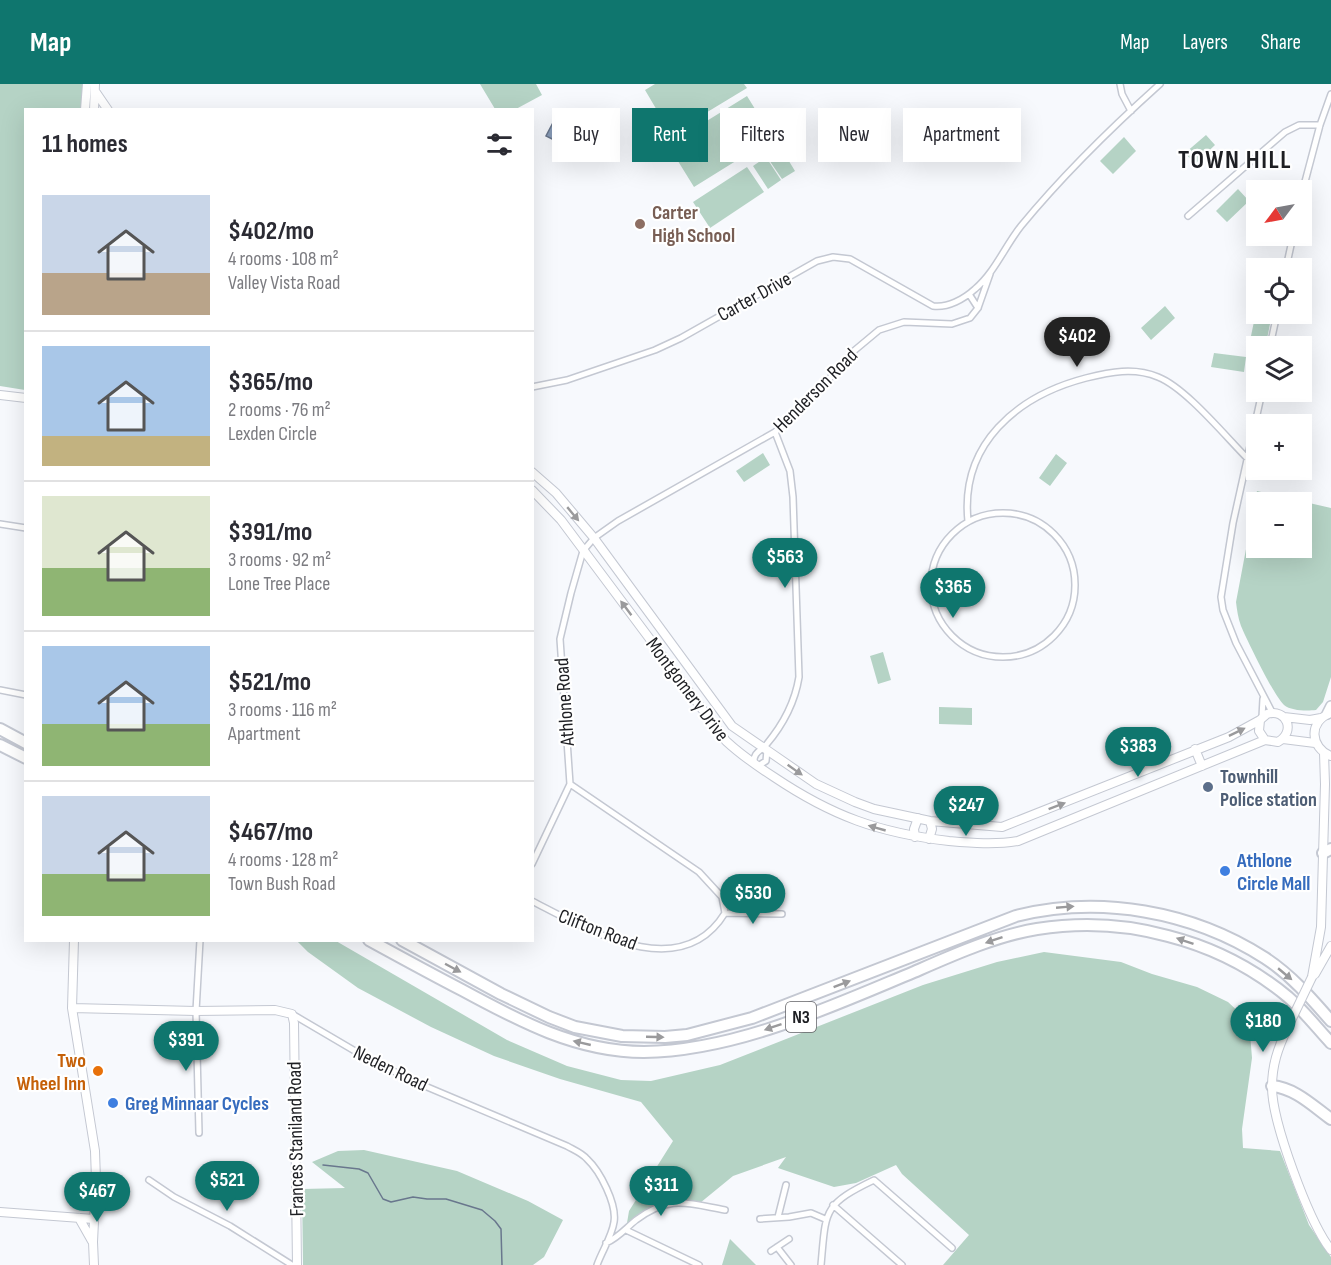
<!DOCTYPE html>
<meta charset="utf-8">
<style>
body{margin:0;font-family:"Sofia Sans Condensed",sans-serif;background:#f2f2f3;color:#2b2b33;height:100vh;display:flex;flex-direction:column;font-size:22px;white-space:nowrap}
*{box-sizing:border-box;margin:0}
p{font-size:20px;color:#7c7c81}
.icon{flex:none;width:33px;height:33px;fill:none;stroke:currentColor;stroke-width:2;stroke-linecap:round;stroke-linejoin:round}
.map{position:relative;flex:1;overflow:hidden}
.panel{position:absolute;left:24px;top:24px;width:510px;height:834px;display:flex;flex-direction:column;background:#fff;border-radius:0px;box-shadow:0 6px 24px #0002}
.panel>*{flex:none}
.banner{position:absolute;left:552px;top:24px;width:570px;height:54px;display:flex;gap:12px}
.needle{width:39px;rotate:238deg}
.fabs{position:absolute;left:1246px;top:96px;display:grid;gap:12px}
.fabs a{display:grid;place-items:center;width:66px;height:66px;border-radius:0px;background:#fff;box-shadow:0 6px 24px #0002;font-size:30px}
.price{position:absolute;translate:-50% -51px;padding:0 14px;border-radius:21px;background:#0f766e;color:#fff;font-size:20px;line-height:39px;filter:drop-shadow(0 2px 3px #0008)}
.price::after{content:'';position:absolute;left:50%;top:36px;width:18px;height:14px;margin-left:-9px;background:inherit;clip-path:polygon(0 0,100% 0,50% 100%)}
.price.selected{background:#222;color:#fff}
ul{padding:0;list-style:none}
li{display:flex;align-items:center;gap:18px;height:150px;padding:0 18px}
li+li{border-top:2px solid #e1e1e2}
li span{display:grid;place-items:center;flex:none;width:168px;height:120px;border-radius:0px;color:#555}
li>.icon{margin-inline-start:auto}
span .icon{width:72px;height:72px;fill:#fffc;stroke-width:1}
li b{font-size:26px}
h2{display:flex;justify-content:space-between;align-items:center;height:72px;padding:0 18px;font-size:26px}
.tag{padding:0 21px;border-radius:0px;background:#fff;box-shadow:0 6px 24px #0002;font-size:21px;line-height:54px}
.tag.selected{background:#0f766e;color:#fff}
header{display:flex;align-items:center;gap:36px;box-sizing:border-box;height:84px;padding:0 30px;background:#0f766e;color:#fff}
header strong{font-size:28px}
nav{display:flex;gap:33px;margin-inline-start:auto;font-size:21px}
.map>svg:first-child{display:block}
</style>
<header>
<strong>Map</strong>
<nav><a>Map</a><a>Layers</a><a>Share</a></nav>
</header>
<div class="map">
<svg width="1331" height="1181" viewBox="0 0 1331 1181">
<rect width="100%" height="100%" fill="#f7f9fd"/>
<path fill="#b5d3c5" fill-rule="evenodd" d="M 0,0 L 83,0 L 81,25 L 26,26 L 25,306 L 0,302 Z
M 480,0 L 536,0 L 542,11 L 516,25 L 495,25 Z
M 655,0 L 744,0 L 747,4 L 671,50 L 645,6 Z
M 747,12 L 773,54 L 694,103 L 668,61 Z
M 1206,51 L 1215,61 L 1195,80 L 1185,69 Z
M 1124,53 L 1136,67 L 1113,90 L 1100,77 Z
M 781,64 L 795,87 L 782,95 L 767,73 Z
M 766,73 L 781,96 L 768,105 L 753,82 Z
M 747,83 L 764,108 L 710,144 L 693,118 Z
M 1238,105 L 1249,117 L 1227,138 L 1216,127 Z
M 1165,222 L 1175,234 L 1151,256 L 1141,244 Z
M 1257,223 L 1257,230 L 1272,230 L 1267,255 L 1251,252 Z
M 1214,269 L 1246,273 L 1244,288 L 1211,283 Z
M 763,369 L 770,381 L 744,398 L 736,387 Z
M 1056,370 L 1067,379 L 1050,402 L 1039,394 Z
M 1257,407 L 1331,424 L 1331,593 L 1323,618 L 1316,626 C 1307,627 1291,627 1284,621 C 1274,612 1247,556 1241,542 C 1238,534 1237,526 1236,518 ZM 1257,418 L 1302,418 L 1302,464 L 1257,464 Z
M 883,568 L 891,596 L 878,600 L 870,572 Z
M 939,623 L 972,624 L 972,641 L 939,640 Z
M 297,857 L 336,857 L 507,956 L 567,982 L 621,996 L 651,997 L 720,981 L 923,901 L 997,878 L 1044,868 L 1121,878 L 1152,890 L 1197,903 L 1228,918 L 1242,931 L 1250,949 L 1252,974 L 1242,1045 L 1243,1064 L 1280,1067 L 1309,1141 L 1331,1173 L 1331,1181 L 943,1181 L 969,1151 L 902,1090 L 896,1081 L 856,1099 L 834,1103 L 778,1084 L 786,1073 L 733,1092 L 700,1119 C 662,1119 658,1124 626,1145 L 629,1127 L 673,1057 L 641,1018 L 560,995 L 494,972 L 431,943 L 358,904 L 308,868 Z
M 364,1066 L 457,1087 L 528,1117 L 563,1136 L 544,1173 L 533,1181 L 303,1181 L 302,1105 L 345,1104 L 312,1078 L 338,1067 Z
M 730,1155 L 756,1181 L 722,1181 Z"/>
<path fill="#899dba" stroke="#69778d" stroke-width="1.5" d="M 556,33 L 574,42 L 564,61 L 546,52 Z"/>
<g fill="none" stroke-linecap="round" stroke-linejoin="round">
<path stroke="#69778d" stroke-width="1.5" d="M 323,1081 L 359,1085 L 368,1089 L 383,1115 L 391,1118 L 413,1113 L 427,1115 L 446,1115 L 482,1126 L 495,1137 L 501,1145 L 502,1181"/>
<g stroke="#c4c8d2" stroke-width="8">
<path id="street" d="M 1120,0 L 1122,10 L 1131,27
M 1302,109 L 1320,41 L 1331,10
M 1188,132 L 1285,48 L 1299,41 L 1320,41
M 1286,184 L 1293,152
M 969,210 L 978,224
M 1270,262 L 1277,230
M 532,303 L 567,296 L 655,266 L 681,254 L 817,177 L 833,173 L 850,175 L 933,222 C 948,224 964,215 975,205 C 995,188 1005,162 1021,142 C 1063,91 1111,44 1160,0
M 1262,308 L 1233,439 L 1221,513 L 1223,526 L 1236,559 L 1272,628
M931 501a72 72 0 1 1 144 0a72 72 0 1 1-144 0Z
M 968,437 C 960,360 1017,312 1086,294 C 1110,288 1134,283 1158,293 C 1186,304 1225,352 1248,375
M 0,440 L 26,444
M 0,606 L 26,611
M 1262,633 L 1263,615
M 754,679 C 753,669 760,667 766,661 C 782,642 795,618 799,593 L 793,413 L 790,387 L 775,348
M 758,682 L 766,677 L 767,666
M 532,780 L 570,700 L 560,555 L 571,509 L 583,467 L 594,454 L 618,437 L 775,348 L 802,325 L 855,266 L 879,246 L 904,238 L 952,240 L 970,234 L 978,224 L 990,190
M 532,817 C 587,845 680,902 725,829 L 722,813 L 699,788 L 570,700
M 725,829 L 782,830
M 292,930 L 360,970 L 413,997 L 567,1062 C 574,1066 582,1069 587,1075 C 600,1087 617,1120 614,1138 C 612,1152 602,1167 597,1181
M 199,1049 L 196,927 L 200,856
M 149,1096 L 174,1113 L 230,1142 L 292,1181
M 833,1121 L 902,1181
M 778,1133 L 786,1101
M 760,1135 L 789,1133 L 811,1129 L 825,1135
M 626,1146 L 699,1181
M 606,1159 C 618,1154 626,1144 636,1136 C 670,1111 686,1119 725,1126
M 777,1163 L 791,1181
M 771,1167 L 789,1155
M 821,1181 C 826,1127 822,1121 874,1096 L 952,1164"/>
</g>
<g stroke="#c4c8d2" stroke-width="10">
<path id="secondary" d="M 95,7 L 108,26
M 85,26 L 87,0
M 94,26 L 95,0
M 0,311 L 26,314
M 532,388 L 556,409 L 594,454 L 732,642 L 816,700 L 855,718 L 874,725 L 930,737 L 1002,743 L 1229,653 L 1260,636 L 1267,630 C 1287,624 1296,648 1278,658 L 1265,656 L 1259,647 L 1260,636
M 532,406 L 561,436 L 726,657 C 740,670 757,682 774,693 C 832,732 879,749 949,757 C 972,759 995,761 1018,757 L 1265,656
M 1331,629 C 1308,637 1310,664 1331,672
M 1284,633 L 1310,636 L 1321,634
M 1283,655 L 1315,659
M 1195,665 L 1202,682
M 915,753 L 914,745 L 918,734
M 929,755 L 932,745 L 930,737
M 74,856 L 72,924 L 95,1067 L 96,1096 L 93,1158 L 94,1181
M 1315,890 L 1331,862
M 1312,893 L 1321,843 L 1325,700 L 1324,669
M 72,924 L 196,927 L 275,926 L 292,930 L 294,939 L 297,1181
M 1287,945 C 1278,964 1272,981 1272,1003 C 1272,1038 1309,1138 1331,1166
M 0,1128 L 94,1135
M 79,1134 L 92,1157"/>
</g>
<g stroke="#c4c8d2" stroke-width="12">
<path id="primary" d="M 1327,630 L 1331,622"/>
</g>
<g stroke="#c4c8d2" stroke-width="14">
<path id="highway" d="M 0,645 L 26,659
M 0,661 L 26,674
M 1323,769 L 1331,765
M 369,856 C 400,873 431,890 462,906 C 519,937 577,968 644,968 C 735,967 830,923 914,888 C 953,871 995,852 1037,845 C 1081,838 1125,840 1168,852 C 1211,863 1253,884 1288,913 C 1304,927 1317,944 1331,959
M 402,856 L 501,910 L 549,933 L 575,943 L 622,952 L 665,953 L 687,951 L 752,934 L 1016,832 C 1100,811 1192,827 1265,874 C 1291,891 1311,914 1331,937
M 1272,1002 C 1295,1004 1313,1022 1331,1035"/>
</g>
<use href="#street" stroke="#fff" stroke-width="5"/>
<use href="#secondary" stroke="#fff" stroke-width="8"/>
<use href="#primary" stroke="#fff" stroke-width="9"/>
<use href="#highway" stroke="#fff" stroke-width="10"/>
<g stroke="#c4c8d2" stroke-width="10" stroke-linecap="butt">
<path id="secondary-bridge" d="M 1287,945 L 1312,893"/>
</g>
<use href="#secondary-bridge" stroke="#fff" stroke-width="8"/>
</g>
<defs><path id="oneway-solid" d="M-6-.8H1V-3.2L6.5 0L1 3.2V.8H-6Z" transform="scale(1.5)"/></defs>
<g fill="#9a9a9c">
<use href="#oneway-solid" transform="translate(573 430) rotate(50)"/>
<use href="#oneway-solid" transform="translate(626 524) rotate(-127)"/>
<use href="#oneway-solid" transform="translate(1237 648) rotate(-26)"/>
<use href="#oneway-solid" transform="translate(795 686) rotate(35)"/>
<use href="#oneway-solid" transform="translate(1057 722) rotate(-21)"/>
<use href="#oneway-solid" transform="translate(877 744) rotate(-164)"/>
<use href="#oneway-solid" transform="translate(1065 823) rotate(-5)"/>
<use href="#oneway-solid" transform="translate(994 856) rotate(161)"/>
<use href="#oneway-solid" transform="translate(1185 857) rotate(-161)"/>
<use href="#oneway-solid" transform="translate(453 884) rotate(28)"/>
<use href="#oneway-solid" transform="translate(1285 890) rotate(40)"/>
<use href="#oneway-solid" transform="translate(842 900) rotate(-21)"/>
<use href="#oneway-solid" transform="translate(773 943) rotate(161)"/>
<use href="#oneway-solid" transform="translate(655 953) rotate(2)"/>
<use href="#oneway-solid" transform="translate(582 959) rotate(-167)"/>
</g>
<circle fill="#8d6e63" stroke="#fff" stroke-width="2" cx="640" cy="140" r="6"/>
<circle fill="#5c6f8a" stroke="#fff" stroke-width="2" cx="1208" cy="703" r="6"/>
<g fill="#3f7fe0" stroke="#fff" stroke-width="2">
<circle cx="1225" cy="787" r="6"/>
<circle cx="113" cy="1019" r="6"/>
</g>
<circle fill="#e8710a" stroke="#fff" stroke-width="2" cx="98" cy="987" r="6"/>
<g text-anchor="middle" stroke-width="4.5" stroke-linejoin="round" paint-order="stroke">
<rect fill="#fff" stroke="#626265" stroke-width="1.5" x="786" y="918" width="30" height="30" rx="4.5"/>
<g font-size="18" font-weight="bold" fill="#1e1f23">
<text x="801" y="939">N3</text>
</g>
<g font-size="20" font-weight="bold" fill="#785e54" stroke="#fff" text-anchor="start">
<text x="652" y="135">Carter<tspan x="652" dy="23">High School</tspan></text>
</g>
<g font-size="20" fill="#1e1f23" stroke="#fff">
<text transform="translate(754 212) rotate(-29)" y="7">Carter Drive</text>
<text transform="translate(815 306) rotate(-45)" y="7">Henderson Road</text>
<text transform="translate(688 605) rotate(53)" y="7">Montgomery Drive</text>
<text transform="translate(564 618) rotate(-94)" y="7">Athlone Road</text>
<text transform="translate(598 845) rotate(21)" y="7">Clifton Road</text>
<text transform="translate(391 984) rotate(26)" y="7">Neden Road</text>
<text transform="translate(295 1055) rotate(-91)" y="7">Frances Staniland Road</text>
</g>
<g font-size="20" font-weight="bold" fill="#4e5e75" stroke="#fff" text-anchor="start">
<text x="1220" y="699">Townhill<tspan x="1220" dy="23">Police station</tspan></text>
</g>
<g font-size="20" font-weight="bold" fill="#366cbe" stroke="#fff" text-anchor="start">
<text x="1237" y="783">Athlone<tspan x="1237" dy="23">Circle Mall</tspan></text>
<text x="125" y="1026">Greg Minnaar Cycles</text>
</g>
<g font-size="20" font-weight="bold" fill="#c56008" stroke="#fff" text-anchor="end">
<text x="86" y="983">Two<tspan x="86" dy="23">Wheel Inn</tspan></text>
</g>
<g font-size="26" font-weight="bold" letter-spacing="1.5" fill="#1e1f23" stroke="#fff">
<text x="1235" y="84">TOWN HILL</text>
</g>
</g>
</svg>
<div class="fabs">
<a><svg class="needle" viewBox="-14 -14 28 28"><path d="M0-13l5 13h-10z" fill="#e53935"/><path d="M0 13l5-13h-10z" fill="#7c7c81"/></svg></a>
<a><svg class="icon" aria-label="locate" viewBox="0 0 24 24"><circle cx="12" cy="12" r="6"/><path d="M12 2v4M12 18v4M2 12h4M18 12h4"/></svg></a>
<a><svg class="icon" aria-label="layers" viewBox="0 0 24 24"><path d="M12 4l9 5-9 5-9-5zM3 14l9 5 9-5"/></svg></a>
<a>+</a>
<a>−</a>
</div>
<b class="price selected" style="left:1077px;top:284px">$402</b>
<b class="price" style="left:785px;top:505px">$563</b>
<b class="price" style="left:953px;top:535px">$365</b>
<b class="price" style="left:1138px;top:694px">$383</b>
<b class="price" style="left:966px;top:753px">$247</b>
<b class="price" style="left:753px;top:841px">$530</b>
<b class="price" style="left:1263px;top:969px">$180</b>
<b class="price" style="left:186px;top:988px">$391</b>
<b class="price" style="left:227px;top:1128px">$521</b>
<b class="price" style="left:661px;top:1133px">$311</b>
<b class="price" style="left:97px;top:1139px">$467</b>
<div class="banner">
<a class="tag">Buy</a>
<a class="tag selected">Rent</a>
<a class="tag">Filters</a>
<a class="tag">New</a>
<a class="tag">Apartment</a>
</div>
<section class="panel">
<h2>11 homes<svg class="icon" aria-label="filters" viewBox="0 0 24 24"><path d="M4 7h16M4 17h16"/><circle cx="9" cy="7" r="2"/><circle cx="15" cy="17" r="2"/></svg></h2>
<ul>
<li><span style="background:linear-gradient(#c9d6e8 65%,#b9a48a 0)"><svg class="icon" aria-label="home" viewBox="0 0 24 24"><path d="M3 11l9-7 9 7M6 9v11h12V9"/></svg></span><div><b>$402/mo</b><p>4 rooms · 108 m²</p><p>Valley Vista Road</p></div></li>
<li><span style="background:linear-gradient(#a9c7e8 75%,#c2b280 0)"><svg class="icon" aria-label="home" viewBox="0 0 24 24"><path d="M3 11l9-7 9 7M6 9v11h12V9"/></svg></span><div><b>$365/mo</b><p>2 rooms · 76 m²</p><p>Lexden Circle</p></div></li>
<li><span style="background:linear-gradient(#dfe7d0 60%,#8fb573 0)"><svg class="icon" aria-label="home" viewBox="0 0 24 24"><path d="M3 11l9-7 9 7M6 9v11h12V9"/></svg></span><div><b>$391/mo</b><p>3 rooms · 92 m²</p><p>Lone Tree Place</p></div></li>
<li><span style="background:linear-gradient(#a9c7e8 65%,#8fb573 0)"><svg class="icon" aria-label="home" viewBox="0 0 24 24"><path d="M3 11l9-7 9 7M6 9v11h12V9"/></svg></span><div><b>$521/mo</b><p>3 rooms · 116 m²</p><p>Apartment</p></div></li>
<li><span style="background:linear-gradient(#c9d6e8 65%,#8fb573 0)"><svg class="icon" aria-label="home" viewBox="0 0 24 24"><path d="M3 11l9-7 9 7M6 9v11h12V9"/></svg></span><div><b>$467/mo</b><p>4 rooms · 128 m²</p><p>Town Bush Road</p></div></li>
</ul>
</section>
</div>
